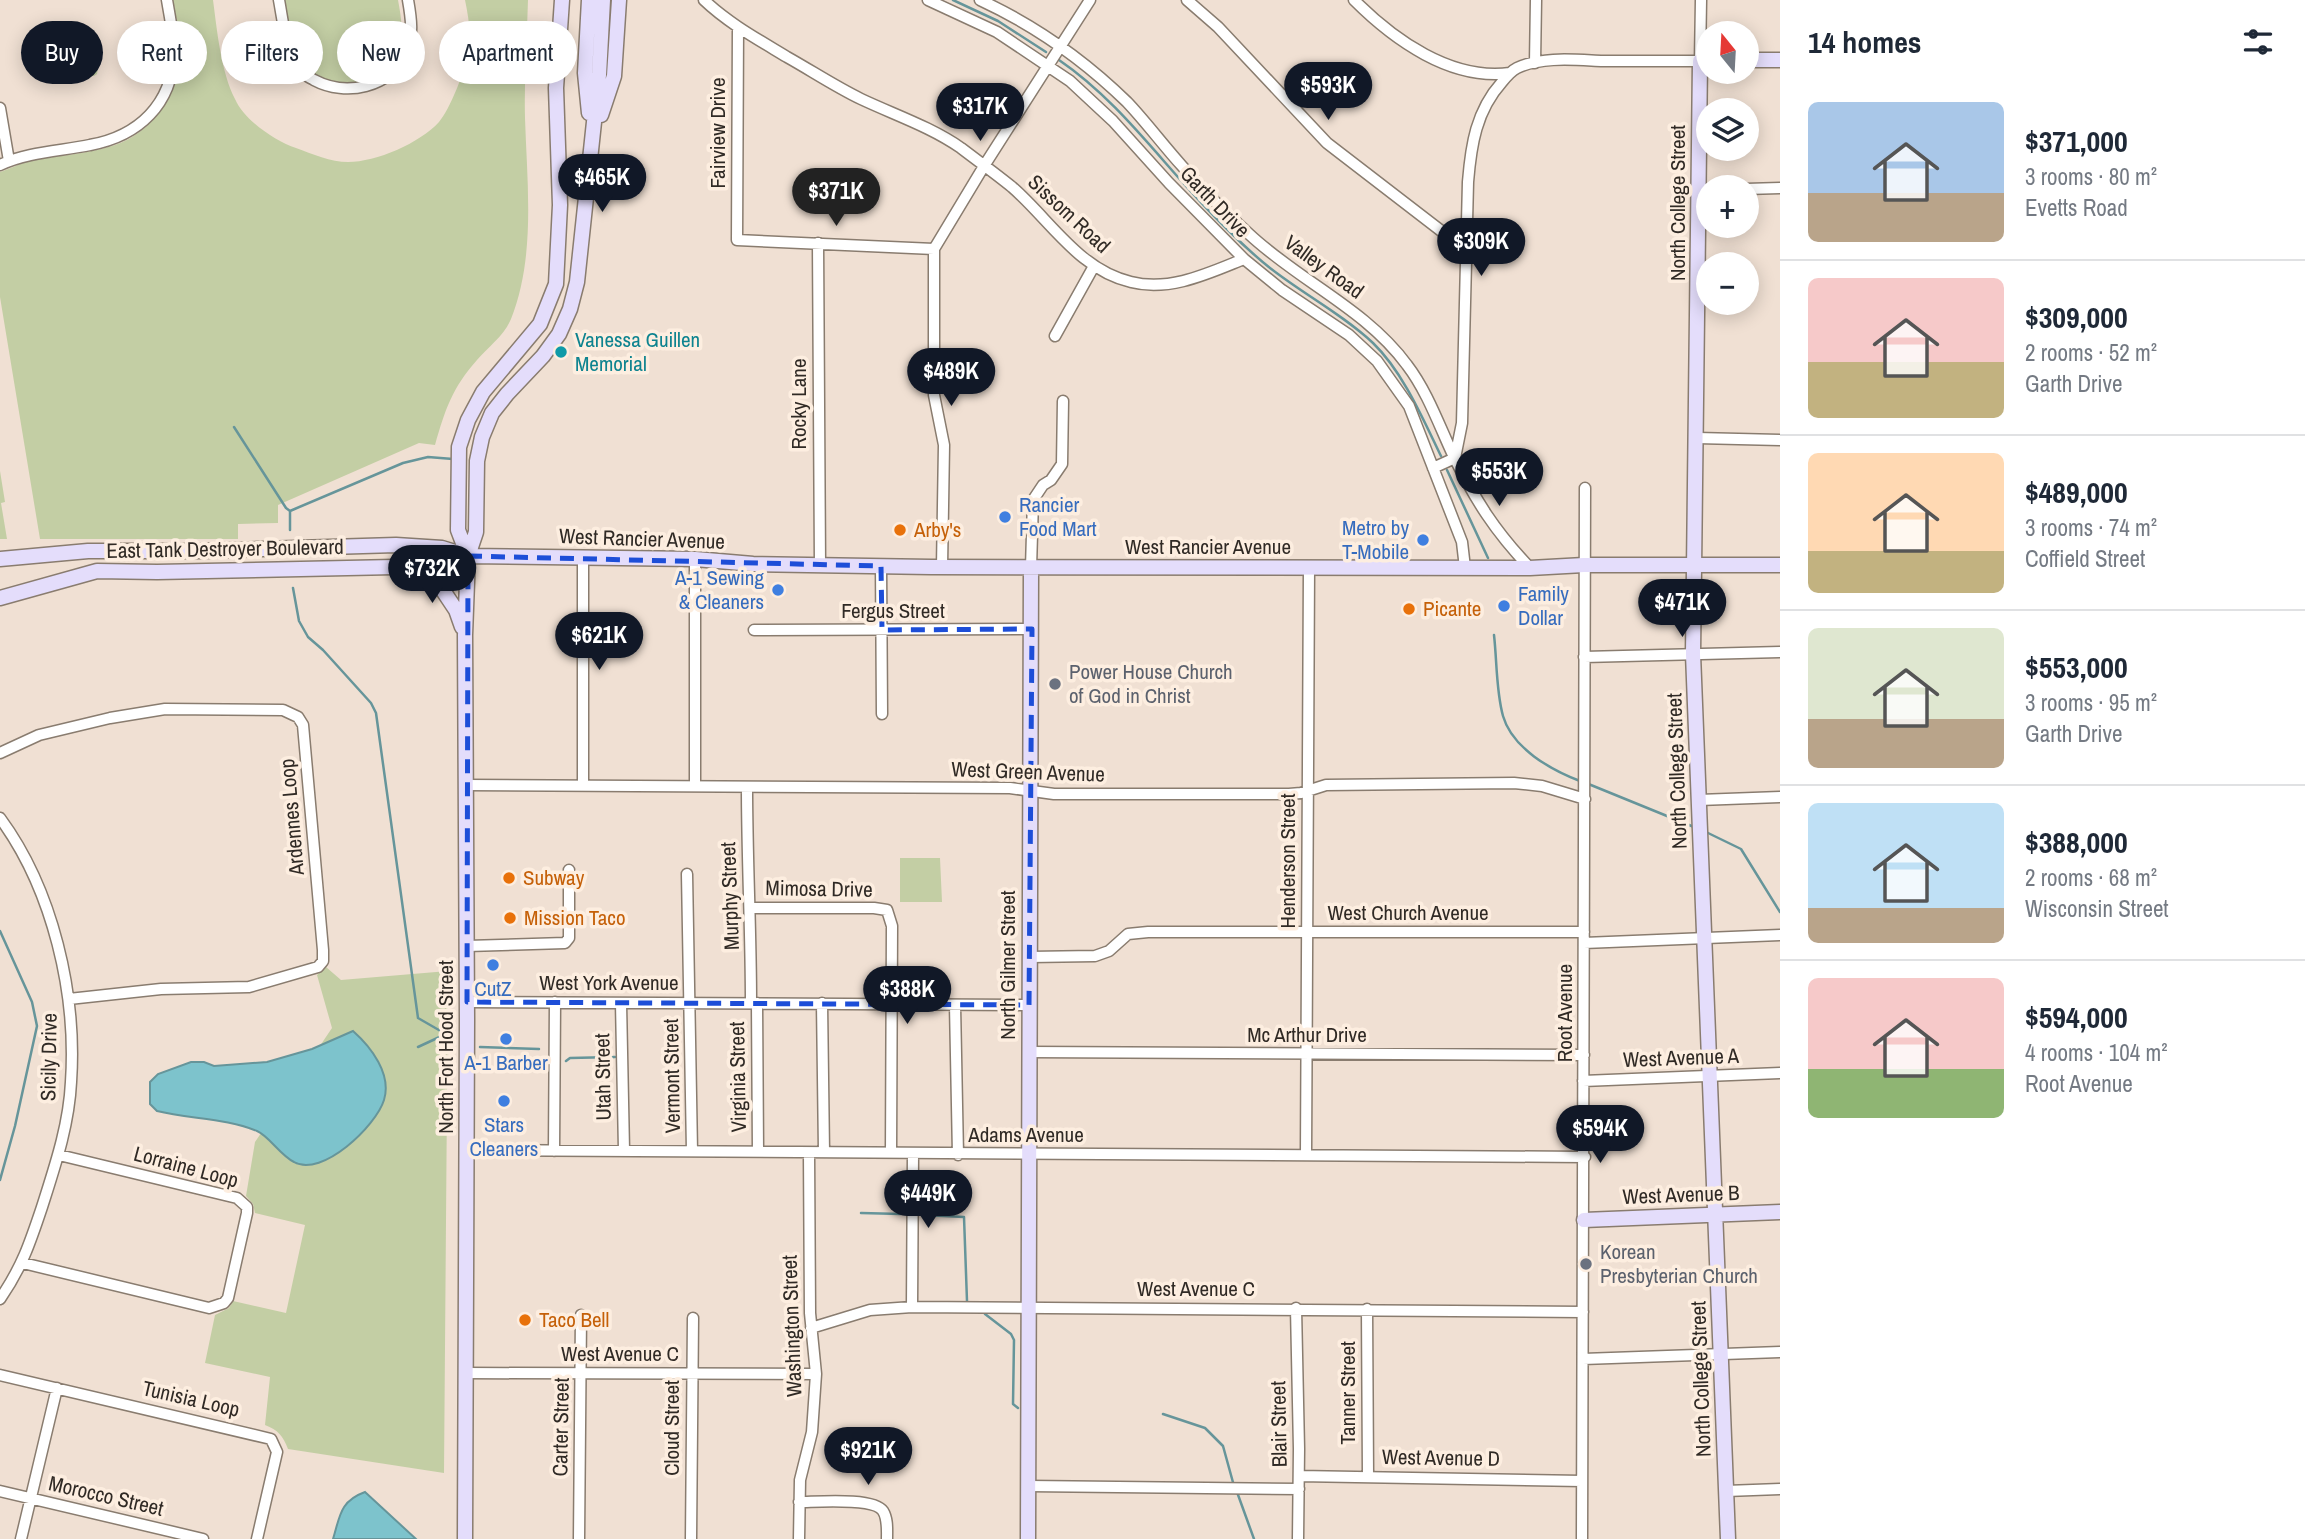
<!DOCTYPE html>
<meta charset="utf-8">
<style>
body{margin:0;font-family:"Archivo Narrow",sans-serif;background:#f2f2f3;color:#1f2937;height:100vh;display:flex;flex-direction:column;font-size:26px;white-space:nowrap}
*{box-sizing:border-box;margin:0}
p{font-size:23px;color:#747a83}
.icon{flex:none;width:38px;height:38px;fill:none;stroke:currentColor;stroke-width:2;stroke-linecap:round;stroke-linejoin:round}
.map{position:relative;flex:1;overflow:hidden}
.sheet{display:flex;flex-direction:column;background:#fff;width:525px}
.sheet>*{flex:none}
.hud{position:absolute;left:21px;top:21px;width:665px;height:63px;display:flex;gap:14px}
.needle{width:46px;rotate:342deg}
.tools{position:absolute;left:1696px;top:21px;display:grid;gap:14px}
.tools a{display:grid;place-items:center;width:63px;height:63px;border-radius:50%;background:#fff;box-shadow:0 4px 18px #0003;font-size:35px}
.price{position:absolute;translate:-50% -60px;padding:0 16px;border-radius:24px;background:#111827;color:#fff;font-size:23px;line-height:46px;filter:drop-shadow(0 2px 4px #0008)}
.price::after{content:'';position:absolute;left:50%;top:42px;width:21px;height:16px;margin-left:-10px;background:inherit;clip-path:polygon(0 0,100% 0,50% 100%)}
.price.active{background:#222;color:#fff}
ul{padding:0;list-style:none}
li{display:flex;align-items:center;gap:21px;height:175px;padding:0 28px}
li+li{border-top:2px solid #e0e1e3}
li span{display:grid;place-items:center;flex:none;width:196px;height:140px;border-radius:10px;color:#555}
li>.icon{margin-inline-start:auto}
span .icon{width:84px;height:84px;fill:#fffc;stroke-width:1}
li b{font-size:30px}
h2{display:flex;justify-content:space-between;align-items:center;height:84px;padding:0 28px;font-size:30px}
.chip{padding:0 24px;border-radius:32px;background:#fff;box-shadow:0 4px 18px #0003;font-size:24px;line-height:63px}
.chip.active{background:#111827;color:#fff}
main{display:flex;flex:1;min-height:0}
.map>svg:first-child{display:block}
</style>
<main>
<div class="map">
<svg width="1780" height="1539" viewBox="0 0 1780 1539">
<rect width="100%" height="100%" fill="#f0e0d3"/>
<path fill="#c3cea4" d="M 173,0 L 213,0 C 217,30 221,72 235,99 C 244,120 275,141 296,148 C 312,154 331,162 348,162 C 376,162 420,143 439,122 C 450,109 463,75 467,58 C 472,39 469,19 465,0 L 528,0 C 527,39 524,79 525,118 C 527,184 536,256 511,319 C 504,336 488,347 477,360 C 452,388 445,410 435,445 L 419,443 L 278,505 L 278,523 L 238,524 L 238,539 L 40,539 L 0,297 L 0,172 C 10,169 20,163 30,161 C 59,155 88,154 115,145 C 151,133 177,96 180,59 C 182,39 176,19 173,0 Z
M 283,0 L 398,0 C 401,16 404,33 398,48 C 383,85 332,97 304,66 C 288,48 287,23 283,0 Z
M 71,56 L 92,56 L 93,63 L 98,68 L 97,74 L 94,76 L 78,76 L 75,71 L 67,67 L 66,61 Z
M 0,471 L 5,502 L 1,503 L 7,539 L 0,539 Z
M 900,858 L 940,858 L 942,902 L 900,902 Z
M 326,967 L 341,980 L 448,971 L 444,1473 L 288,1449 C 283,1436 278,1430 265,1425 L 270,1377 L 205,1363 L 215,1315 L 229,1308 L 233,1301 L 286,1313 L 305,1225 L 255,1213 L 253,1204 L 246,1196 L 255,1142 L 332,1028 L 317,975 Z"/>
<path fill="#7dc3cc" stroke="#66959a" stroke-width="2" d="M 353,1031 C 371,1047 392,1074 384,1100 C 376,1126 322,1178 294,1162 C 280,1155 269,1136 257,1131 C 227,1118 189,1119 157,1111 L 150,1104 L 150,1082 L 158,1074 L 191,1062 L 204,1062 L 214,1066 L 267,1062 L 312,1049 Z
M 365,1492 L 416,1539 L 333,1539 C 340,1516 340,1501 365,1492 Z"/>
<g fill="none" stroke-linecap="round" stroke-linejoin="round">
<path stroke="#66959a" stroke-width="2.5" d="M 953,0 L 998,21 L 1046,52
M 1059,60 C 1125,105 1169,174 1227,229 C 1240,242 1255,256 1270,268 C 1303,294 1342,314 1373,343 C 1403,372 1423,419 1441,456
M 234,427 L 286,508 L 290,511
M 1447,470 L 1488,558
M 290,530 L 290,511 L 403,463 L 428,457 L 453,459
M 293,588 L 299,621 L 308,637 L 323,650 L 371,703 L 376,713 L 418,1018 L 451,1037
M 1494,635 C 1497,661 1496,691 1503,716 C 1512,748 1551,770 1580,781
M 1586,783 L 1694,827
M 1706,832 L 1741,849 L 1780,912
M 0,931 L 32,1002 L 37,1026 L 15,1126 L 0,1180
M 418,1047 L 446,1034
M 480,1047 L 539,1049
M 566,1061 L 570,1058 L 615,1057
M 861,1213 L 901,1214
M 923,1215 L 964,1217 L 967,1301
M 985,1314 L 1011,1334 L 1014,1340 L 1013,1404 L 1018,1408
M 1163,1414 L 1205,1428 L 1223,1446 L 1234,1486
M 1237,1492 L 1254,1539"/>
<g stroke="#897c6f" stroke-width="13">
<path id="street" d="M 279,0 C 284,27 285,49 301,71 C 305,76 309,77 314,80 C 346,97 390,88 406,53 C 414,36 411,17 408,0
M 704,0 C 728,23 759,40 787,57 C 812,71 836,87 861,99 C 895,115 931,127 961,148 C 978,161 996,174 1012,187 C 1050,220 1079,270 1131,282 C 1170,292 1209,273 1244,259
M 928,0 L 997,32 L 1070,81 L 1113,121 L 1169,183 L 1244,259 L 1282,290 L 1349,335 L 1377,361 L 1409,406 L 1462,542 L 1465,568
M 980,0 C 1034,25 1084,60 1127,102 C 1146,122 1163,145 1182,166 C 1203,190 1226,213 1249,234 C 1299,281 1366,309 1407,365 C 1427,391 1439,425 1453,455 C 1476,501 1494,530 1530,568
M 1187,0 L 1218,27 L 1327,143 L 1466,250
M 1354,0 C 1394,40 1451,81 1510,73
M 738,27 L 737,240 L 934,249
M 1535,63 L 1536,0
M 0,108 L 9,161
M 0,165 C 27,152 61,151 90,145 C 139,136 172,104 174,54 C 174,36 170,18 167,0
M 1746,189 L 1780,188
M 818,243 L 820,565
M 934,249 L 934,395 L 944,445 L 942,567
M 934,249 L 984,166 L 1090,0
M 1055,336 L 1094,266
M 1697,438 L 1780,440
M 1433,468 L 1455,458 L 1462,423 L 1468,182 C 1471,145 1476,111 1502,82 C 1506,77 1511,71 1517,68 C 1542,56 1577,60 1603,61 C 1635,61 1668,61 1700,61 L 1701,0
M 695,559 L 695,786
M 881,566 L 882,714
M 1031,568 L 1033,500 L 1043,485 L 1051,480 L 1062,464 L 1063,401
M 754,630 L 1032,629
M 1584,657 L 1780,652
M 0,753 L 39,735 L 110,718 L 165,709 L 283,710 L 298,717 L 303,725 L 323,950 L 323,961 L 318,967 L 249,987 L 161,989 L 69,999
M 466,785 L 1010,788 L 1054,794 L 1289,794 L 1301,793 L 1326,785 L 1514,783 L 1542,786 L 1585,799
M 583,786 L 583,558
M 747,787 C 747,859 751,931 751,1003
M 1699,800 L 1780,797
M 0,818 C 53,890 77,994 71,1082 C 69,1125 55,1166 42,1207 C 30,1243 22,1267 0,1299
M 687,874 L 692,1151
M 751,908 L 874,908 L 887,910 L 892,926 L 891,1153
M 1584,943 L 1780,935
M 467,946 L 565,943 L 569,938 L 569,870
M 1030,957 L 1095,956 L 1109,951 L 1128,934 L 1148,932 L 1584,932
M 467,1002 L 1029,1005
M 621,1003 L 624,1150
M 757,1003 L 758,1151
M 822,1003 L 824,1152
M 955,1005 L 958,1155
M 1029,1052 L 1584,1055
M 1583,1081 L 1780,1073
M 467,1150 L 1585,1157
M 554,1151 L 555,1002
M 1306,1155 L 1309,568
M 23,1263 L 209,1308 L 224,1303 L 228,1298 L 247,1213 L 247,1207 L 237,1198 L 59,1155
M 912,1307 L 913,1153
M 1296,1308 L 1299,1449 L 1298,1539
M 1367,1309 L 1368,1476
M 811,1328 L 870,1310 L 912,1307 L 1583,1312
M 1583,1359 L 1780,1352
M 466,1373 L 816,1374
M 0,1375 L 271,1439 L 277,1452 L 257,1539
M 1299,1476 L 1582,1481
M 1029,1486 L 1299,1489
M 0,1491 L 203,1539
M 1726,1491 L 1780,1489
M 799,1502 C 816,1502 874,1497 883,1511 C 888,1519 887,1530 887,1539
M 21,1539 L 57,1388
M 579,1539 L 581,1315
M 691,1539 L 693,1318
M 799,1539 L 800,1480 L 812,1432 L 816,1374 L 810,1313 L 809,1153
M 1582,1539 L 1585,488"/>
</g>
<g stroke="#897c6f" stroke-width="17">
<path id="secondary" d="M 589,0 L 585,73 L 589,113
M 1746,60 L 1780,60
M 1708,61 L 1700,61 L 1693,654 L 1728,1539
M 601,115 L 614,76 L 619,0
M 468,556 L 458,530 L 459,447 L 468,420 L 483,392 L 540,324 L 556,284 L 560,205 L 556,88 L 562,0
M 0,559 L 88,551 L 201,551 L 396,545 L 442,548 L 468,556 L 695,559 L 753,564 L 931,567 L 1530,568 L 1584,565 L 1780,565
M 411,568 L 438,583 L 456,610 L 462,627
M 0,598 L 97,571 L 157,572 L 441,566 L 468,556
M 1584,1220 L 1780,1212
M 465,1539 L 467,1020 L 465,635 L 468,556 L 476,532 L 477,461 L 482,437 L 492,413 L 507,394 L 543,356 L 559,334 L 570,309 L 577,282 L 599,75 L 603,0
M 1028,1539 L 1031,568"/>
</g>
<use href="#street" stroke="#fff" stroke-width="10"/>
<use href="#secondary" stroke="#e4ddfb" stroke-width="14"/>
</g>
<path fill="none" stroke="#1d4ed8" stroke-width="5" stroke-dasharray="14 9" stroke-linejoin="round" d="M 468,556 L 881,566 L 882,630 L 1032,629 L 1029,1005 L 467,1002 Z"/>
<circle fill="#0f9aa8" stroke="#fdeee0" stroke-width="2.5" cx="561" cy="352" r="7"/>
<g fill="#3f7fe0" stroke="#fdeee0" stroke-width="2.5">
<circle cx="1005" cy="517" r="7"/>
<circle cx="1423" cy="540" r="7"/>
<circle cx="778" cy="590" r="7"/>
<circle cx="1504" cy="606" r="7"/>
<circle cx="493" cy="965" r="7"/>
<circle cx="506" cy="1039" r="7"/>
<circle cx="504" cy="1101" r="7"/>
</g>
<g fill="#e8710a" stroke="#fdeee0" stroke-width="2.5">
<circle cx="900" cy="530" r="7"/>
<circle cx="1409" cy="609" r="7"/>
<circle cx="509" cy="878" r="7"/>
<circle cx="510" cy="918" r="7"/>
<circle cx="525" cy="1320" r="7"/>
</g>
<g fill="#6b7280" stroke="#fdeee0" stroke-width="2.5">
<circle cx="1055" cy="684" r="7"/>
<circle cx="1586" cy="1264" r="7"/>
</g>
<g text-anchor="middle" stroke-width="7" stroke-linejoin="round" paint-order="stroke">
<g font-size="21" fill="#302a25" stroke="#fdeee0">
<text transform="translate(718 133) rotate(-90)" y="7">Fairview Drive</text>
<text transform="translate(1215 202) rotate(46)" y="7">Garth Drive</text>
<text transform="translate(1678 203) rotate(-90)" y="7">North College Street</text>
<text transform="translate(1069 214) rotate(43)" y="7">Sissom Road</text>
<text transform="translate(1324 267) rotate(36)" y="7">Valley Road</text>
<text transform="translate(799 404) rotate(-90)" y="7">Rocky Lane</text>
<text transform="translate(642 539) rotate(2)" y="7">West Rancier Avenue</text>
<text x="1208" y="554">West Rancier Avenue</text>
<text transform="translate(225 549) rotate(-1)" y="7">East Tank Destroyer Boulevard</text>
<text x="893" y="618">Fergus Street</text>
<text transform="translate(1677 771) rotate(-92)" y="7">North College Street</text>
<text transform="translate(1028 772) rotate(2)" y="7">West Green Avenue</text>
<text transform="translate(292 817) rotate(-95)" y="7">Ardennes Loop</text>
<text transform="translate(1288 861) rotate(-90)" y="7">Henderson Street</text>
<text transform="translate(819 889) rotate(1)" y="7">Mimosa Drive</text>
<text transform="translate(730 896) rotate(-92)" y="7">Murphy Street</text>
<text x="1408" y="920">West Church Avenue</text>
<text transform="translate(1008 965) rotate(-90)" y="7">North Gilmer Street</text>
<text x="609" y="990">West York Avenue</text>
<text transform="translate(1565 1013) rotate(-90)" y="7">Root Avenue</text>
<text x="1307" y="1042">Mc Arthur Drive</text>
<text transform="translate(446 1047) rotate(-90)" y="7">North Fort Hood Street</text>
<text transform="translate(49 1057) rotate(-89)" y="7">Sicily Drive</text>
<text transform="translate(1681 1058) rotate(-2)" y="7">West Avenue A</text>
<text transform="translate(672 1076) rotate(-91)" y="7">Vermont Street</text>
<text transform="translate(603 1077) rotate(-91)" y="7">Utah Street</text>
<text transform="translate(738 1077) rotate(-91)" y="7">Virginia Street</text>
<text x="1026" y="1142">Adams Avenue</text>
<text transform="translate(186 1167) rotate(15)" y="7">Lorraine Loop</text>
<text transform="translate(1681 1195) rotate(-2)" y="7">West Avenue B</text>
<text x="1196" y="1296">West Avenue C</text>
<text transform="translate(792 1326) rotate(-92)" y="7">Washington Street</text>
<text x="620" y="1361">West Avenue C</text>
<text transform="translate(1701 1379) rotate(-92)" y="7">North College Street</text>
<text transform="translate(1348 1393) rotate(-90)" y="7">Tanner Street</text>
<text transform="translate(191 1399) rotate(13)" y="7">Tunisia Loop</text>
<text transform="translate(1279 1424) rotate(-91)" y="7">Blair Street</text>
<text transform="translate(561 1427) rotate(-89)" y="7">Carter Street</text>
<text transform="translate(672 1428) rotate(-90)" y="7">Cloud Street</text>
<text transform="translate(1441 1458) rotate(1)" y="7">West Avenue D</text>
<text transform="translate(106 1496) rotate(13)" y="7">Morocco Street</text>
</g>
<g font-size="21" fill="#0d838f" stroke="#fdeee0" text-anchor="start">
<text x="575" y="347">Vanessa Guillen<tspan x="575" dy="24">Memorial</tspan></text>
</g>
<g font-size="21" fill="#366cbe" stroke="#fdeee0">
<text x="1019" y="512" text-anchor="start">Rancier<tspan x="1019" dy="24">Food Mart</tspan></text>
<text x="1409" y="535" text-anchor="end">Metro by<tspan x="1409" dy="24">T-Mobile</tspan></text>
<text x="764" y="585" text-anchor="end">A-1 Sewing<tspan x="764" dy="24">&amp; Cleaners</tspan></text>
<text x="1518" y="601" text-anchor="start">Family<tspan x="1518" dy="24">Dollar</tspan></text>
<text x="493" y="996">CutZ</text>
<text x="506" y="1070">A-1 Barber</text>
<text x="504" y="1132">Stars<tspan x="504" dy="24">Cleaners</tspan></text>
</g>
<g font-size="21" fill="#c56008" stroke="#fdeee0" text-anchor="start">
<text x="914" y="537">Arby's</text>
<text x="1423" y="616">Picante</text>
<text x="523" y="885">Subway</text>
<text x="524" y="925">Mission Taco</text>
<text x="539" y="1327">Taco Bell</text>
</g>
<g font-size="21" fill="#5b616d" stroke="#fdeee0" text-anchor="start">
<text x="1069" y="679">Power House Church<tspan x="1069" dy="24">of God in Christ</tspan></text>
<text x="1600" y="1259">Korean<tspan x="1600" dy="24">Presbyterian Church</tspan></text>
</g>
</g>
</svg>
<div class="tools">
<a><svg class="needle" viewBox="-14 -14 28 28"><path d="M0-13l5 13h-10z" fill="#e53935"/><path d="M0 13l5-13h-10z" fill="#747a83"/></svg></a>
<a><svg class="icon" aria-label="layers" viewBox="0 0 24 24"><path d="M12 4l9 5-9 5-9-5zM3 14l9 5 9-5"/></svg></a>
<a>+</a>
<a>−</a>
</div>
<b class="price" style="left:1328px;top:122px">$593K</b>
<b class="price" style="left:980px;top:143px">$317K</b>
<b class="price" style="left:602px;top:214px">$465K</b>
<b class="price active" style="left:836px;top:228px">$371K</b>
<b class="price" style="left:1481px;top:278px">$309K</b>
<b class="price" style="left:951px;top:408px">$489K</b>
<b class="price" style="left:1499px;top:508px">$553K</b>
<b class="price" style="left:432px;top:605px">$732K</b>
<b class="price" style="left:1682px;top:639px">$471K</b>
<b class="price" style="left:599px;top:672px">$621K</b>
<b class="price" style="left:907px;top:1026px">$388K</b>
<b class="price" style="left:1600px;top:1165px">$594K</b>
<b class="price" style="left:928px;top:1230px">$449K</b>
<b class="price" style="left:868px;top:1487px">$921K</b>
<div class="hud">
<a class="chip active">Buy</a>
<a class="chip">Rent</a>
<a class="chip">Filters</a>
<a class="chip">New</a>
<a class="chip">Apartment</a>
</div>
</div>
<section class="sheet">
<h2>14 homes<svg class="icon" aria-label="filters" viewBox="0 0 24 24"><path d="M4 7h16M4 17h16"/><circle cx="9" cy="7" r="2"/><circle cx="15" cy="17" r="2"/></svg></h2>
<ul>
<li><span style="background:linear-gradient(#a9c7e8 65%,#b9a48a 0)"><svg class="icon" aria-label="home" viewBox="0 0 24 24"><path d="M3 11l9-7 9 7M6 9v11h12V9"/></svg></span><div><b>$371,000</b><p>3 rooms · 80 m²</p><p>Evetts Road</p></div></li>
<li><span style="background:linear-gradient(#f6c9c9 60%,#c2b280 0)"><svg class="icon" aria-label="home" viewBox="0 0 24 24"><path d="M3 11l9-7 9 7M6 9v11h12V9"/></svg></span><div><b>$309,000</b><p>2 rooms · 52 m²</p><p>Garth Drive</p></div></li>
<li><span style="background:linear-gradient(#ffd9b3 70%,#c2b280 0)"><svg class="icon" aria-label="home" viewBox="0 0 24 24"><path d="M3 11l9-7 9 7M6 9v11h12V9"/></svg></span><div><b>$489,000</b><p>3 rooms · 74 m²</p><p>Coffield Street</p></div></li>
<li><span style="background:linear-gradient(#dfe7d0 65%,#b9a48a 0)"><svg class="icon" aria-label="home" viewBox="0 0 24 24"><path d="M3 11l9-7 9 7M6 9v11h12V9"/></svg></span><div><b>$553,000</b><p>3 rooms · 95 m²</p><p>Garth Drive</p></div></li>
<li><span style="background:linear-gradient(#bfe0f5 75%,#b9a48a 0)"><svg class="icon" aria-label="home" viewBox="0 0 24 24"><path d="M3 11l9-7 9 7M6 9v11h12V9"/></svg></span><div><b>$388,000</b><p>2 rooms · 68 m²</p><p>Wisconsin Street</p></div></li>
<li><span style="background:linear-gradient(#f6c9c9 65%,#8fb573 0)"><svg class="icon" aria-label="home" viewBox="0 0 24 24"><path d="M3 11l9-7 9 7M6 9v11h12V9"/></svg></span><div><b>$594,000</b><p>4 rooms · 104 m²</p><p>Root Avenue</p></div></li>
</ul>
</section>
</main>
